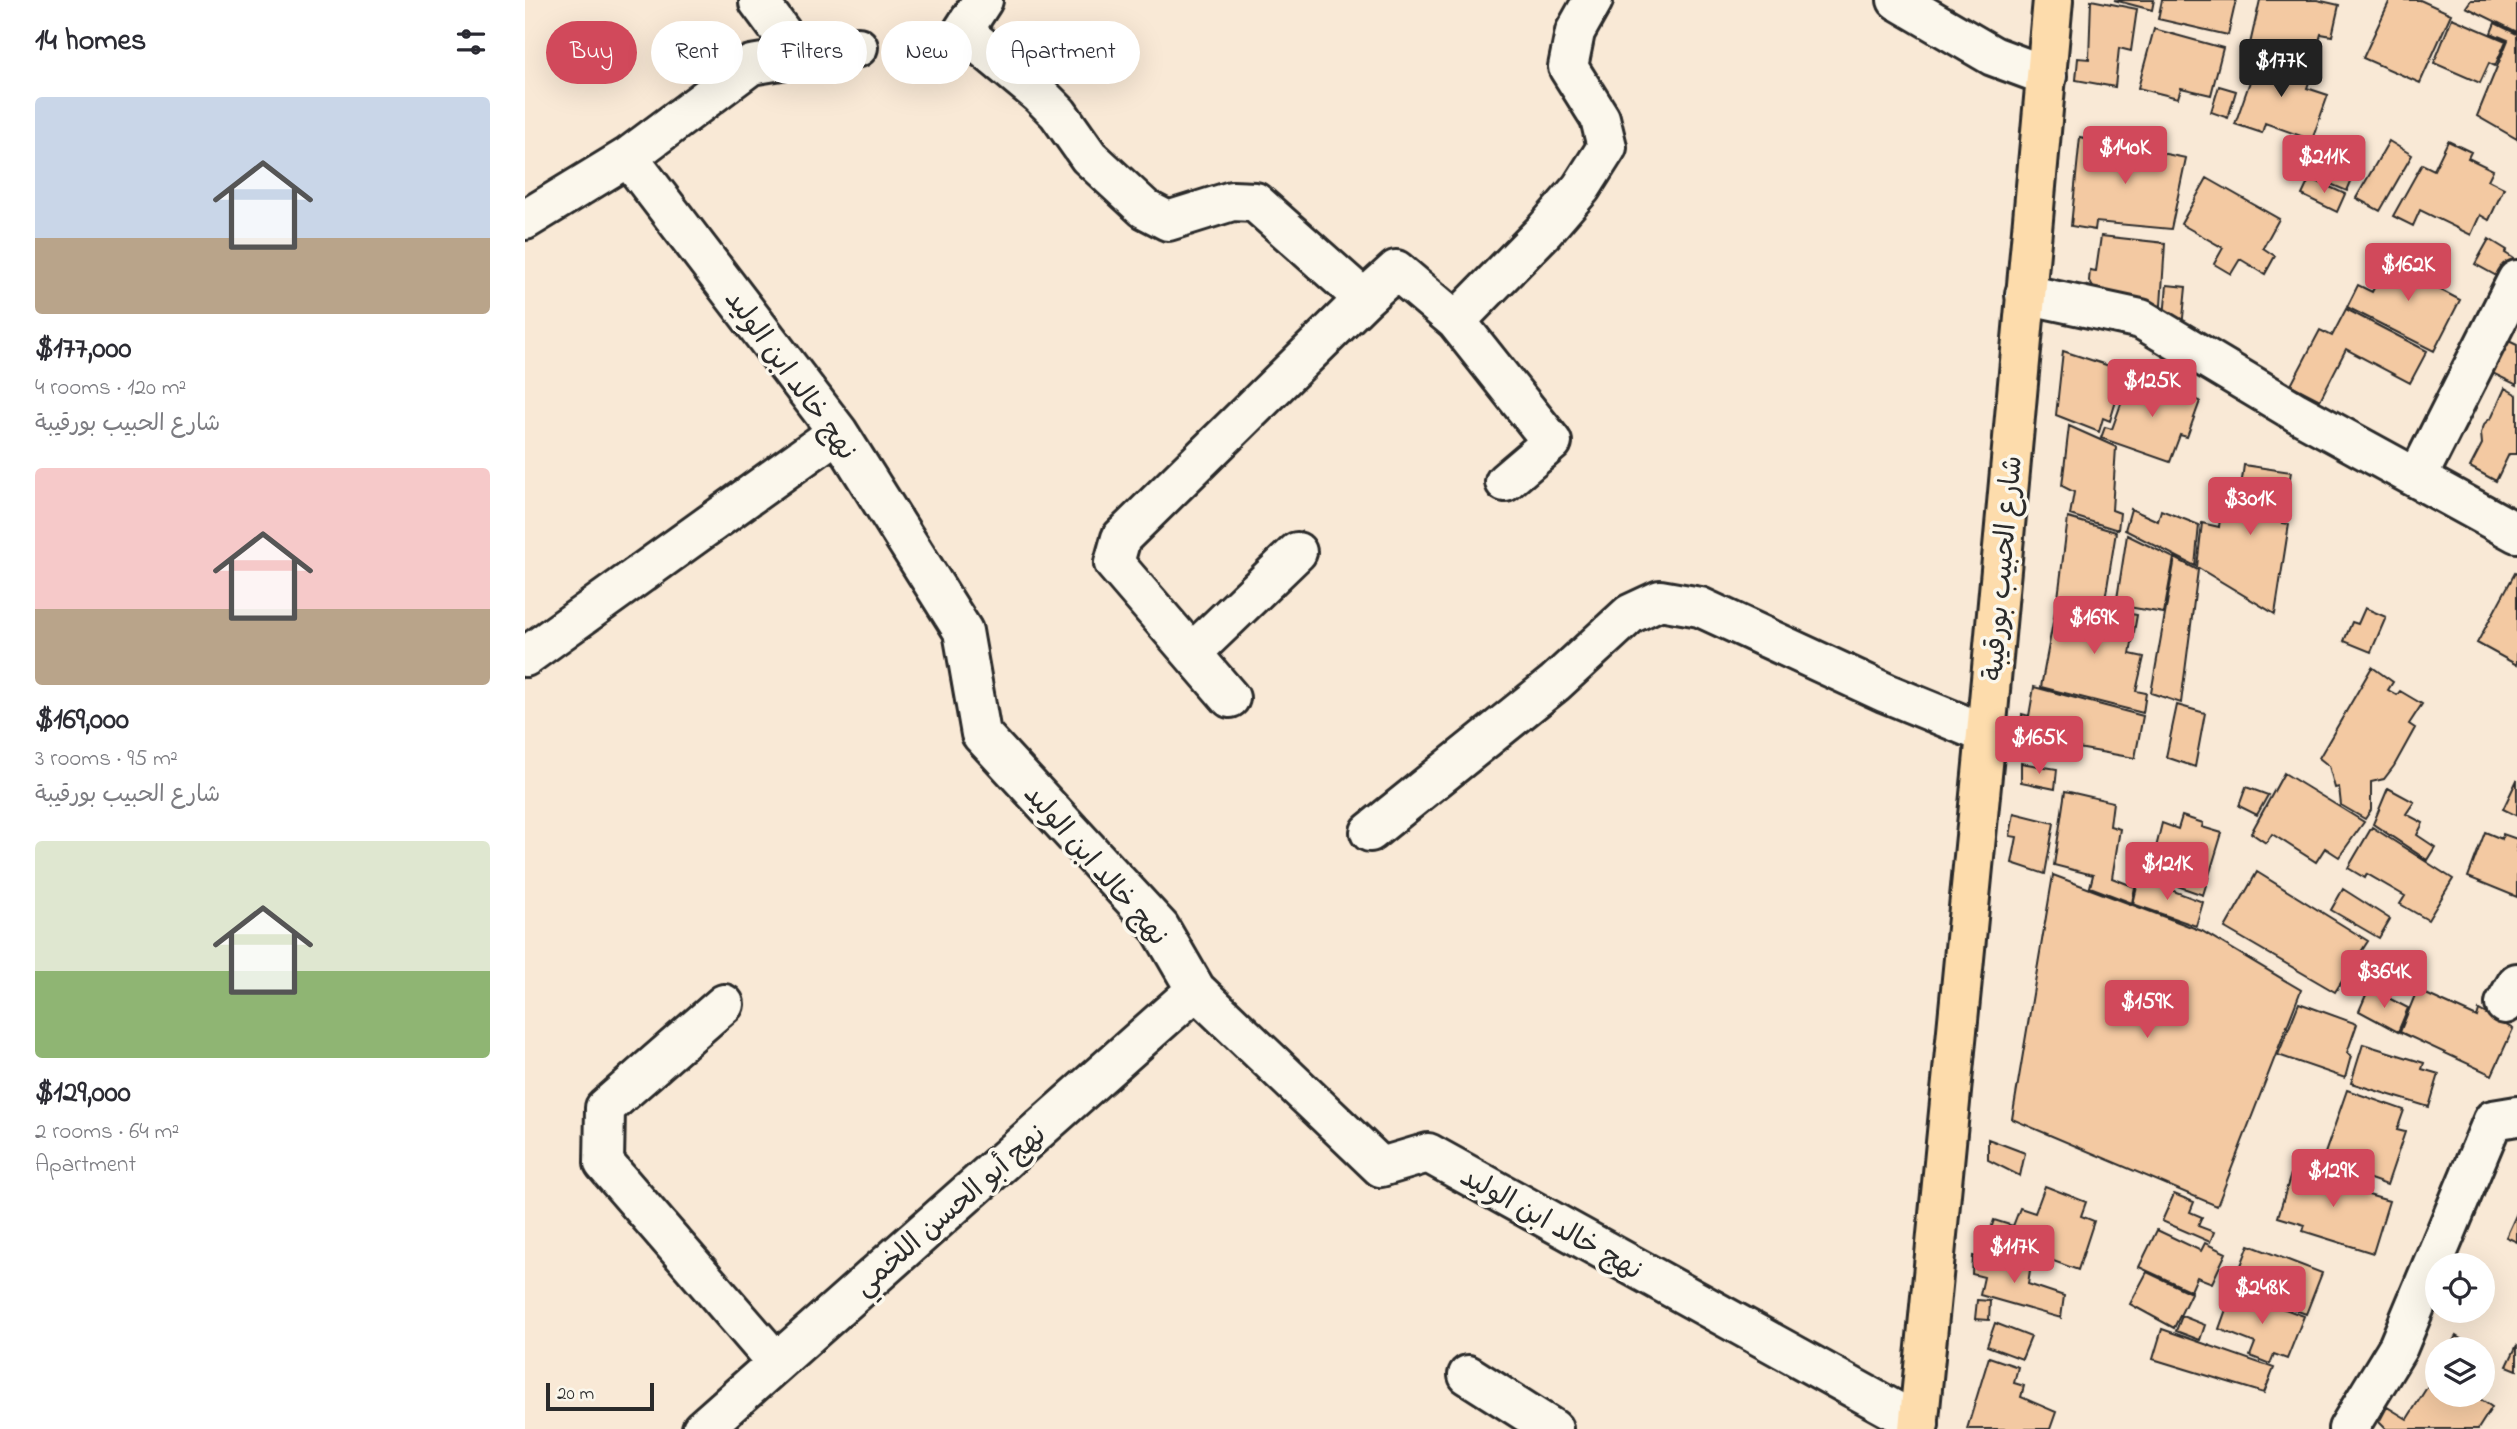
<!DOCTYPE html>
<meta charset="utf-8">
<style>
body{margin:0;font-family:"Indie Flower","Playpen Sans Arabic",sans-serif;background:#f7f7f7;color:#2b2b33;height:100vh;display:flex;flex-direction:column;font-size:26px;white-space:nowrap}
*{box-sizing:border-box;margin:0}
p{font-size:23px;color:#7c7c81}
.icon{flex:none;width:38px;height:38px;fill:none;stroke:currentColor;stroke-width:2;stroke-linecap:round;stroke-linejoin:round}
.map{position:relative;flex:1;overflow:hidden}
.side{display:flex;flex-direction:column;background:#fff;width:525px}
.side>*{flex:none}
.hud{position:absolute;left:21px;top:21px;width:665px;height:63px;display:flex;gap:14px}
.tools{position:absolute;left:1900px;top:1253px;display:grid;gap:14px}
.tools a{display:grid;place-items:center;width:70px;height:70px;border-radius:50%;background:#fff;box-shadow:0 7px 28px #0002;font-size:35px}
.scale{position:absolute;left:21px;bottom:18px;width:108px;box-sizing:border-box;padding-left:7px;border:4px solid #2b2b2b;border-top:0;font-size:19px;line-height:24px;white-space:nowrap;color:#2b2b2b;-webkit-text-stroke:5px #fbf7ec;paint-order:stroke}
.price{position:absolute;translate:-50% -60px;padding:0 16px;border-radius:7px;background:#d1495b;color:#fff;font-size:23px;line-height:46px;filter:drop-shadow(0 2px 4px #0008)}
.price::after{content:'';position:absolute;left:50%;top:42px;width:21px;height:16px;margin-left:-10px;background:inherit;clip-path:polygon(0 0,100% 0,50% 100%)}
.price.on{background:#222;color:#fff}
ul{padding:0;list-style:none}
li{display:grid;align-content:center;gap:14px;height:371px;padding:0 35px}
li span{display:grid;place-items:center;height:217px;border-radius:7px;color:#555}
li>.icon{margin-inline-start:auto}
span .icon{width:126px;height:126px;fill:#fffc;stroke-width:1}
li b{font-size:30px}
h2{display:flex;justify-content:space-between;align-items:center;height:84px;padding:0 35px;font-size:30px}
.chip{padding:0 24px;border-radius:32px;background:#fff;box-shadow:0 7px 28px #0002;font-size:24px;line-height:63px}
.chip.on{background:#d1495b;color:#fff}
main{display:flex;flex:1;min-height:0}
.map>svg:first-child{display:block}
</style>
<main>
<section class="side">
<h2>14 homes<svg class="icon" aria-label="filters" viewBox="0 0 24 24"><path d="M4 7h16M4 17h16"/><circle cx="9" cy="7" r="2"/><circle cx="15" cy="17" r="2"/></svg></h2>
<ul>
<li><span style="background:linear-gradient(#c9d6e8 65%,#b9a48a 0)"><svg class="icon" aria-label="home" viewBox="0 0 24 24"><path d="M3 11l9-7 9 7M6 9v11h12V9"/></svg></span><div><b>$177,000</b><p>4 rooms · 120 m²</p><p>شارع الحبيب بورقيبة</p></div></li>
<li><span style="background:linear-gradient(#f6c9c9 65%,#b9a48a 0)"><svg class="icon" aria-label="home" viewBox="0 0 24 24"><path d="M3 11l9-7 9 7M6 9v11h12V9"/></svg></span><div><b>$169,000</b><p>3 rooms · 95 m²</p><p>شارع الحبيب بورقيبة</p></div></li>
<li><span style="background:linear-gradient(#dfe7d0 60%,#8fb573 0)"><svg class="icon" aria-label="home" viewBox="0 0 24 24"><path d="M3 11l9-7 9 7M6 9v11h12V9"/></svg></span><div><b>$129,000</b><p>2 rooms · 64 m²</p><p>Apartment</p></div></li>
</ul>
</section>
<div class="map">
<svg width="1992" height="1429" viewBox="0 0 1992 1429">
<rect width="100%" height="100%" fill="#f9e9d6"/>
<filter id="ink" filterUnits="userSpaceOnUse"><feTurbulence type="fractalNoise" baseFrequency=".0143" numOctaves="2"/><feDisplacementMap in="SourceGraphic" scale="14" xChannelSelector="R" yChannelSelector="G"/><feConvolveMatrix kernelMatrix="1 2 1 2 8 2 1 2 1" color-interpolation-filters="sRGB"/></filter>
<g filter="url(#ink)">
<path fill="#f3c9a2" stroke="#2b2b2b" stroke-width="2" d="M 1566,0 L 1612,9 L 1606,51 L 1594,48 L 1590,87 L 1551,80 L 1553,58 L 1564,59 Z
M 1589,0 L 1629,0 L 1627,10 Z
M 1637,0 L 1711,0 L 1703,35 L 1633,19 Z
M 1735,0 L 1792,0 L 1814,5 L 1807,36 L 1796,34 L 1789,60 L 1725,44 Z
M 1865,0 L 1895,0 L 1926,14 L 1895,83 L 1838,58 Z
M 1946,0 L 1992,0 L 1992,32 L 1941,7 Z
M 1927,18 L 1981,41 L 1970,66 L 1964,63 L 1955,83 L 1909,63 Z
M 1970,23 L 1992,34 L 1992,139 L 1952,116 L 1983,40 L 1966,33 Z
M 1629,29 L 1698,48 L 1686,95 L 1656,88 L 1653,98 L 1613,88 Z
M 1735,53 L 1788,71 L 1782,88 L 1803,95 L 1787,140 L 1740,123 L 1737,133 L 1710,124 Z
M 1694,86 L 1711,91 L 1703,118 L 1686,112 Z
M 1555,137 L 1661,158 L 1646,229 L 1571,222 L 1570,230 L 1546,226 Z
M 1864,141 L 1887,155 L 1855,211 L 1831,198 Z
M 1923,141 L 1946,152 L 1943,158 L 1968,170 L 1963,180 L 1979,188 L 1964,220 L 1955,215 L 1946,235 L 1895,210 L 1888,226 L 1868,216 L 1897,164 L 1909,170 Z
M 1783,152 L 1830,172 L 1822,191 L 1775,171 Z
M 1682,178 L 1754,219 L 1738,248 L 1750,256 L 1740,274 L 1715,259 L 1706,274 L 1689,264 L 1698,248 L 1656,224 Z
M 1785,178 L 1820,194 L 1812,212 L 1777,195 Z
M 1576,236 L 1640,243 L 1636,306 L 1576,299 L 1564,281 L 1565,270 L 1571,271 Z
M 1964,239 L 1982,250 L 1980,253 L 1988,258 L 1977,279 L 1950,264 Z
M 1866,254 L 1919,280 L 1914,289 L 1935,300 L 1909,351 L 1822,307 L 1833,285 L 1847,292 Z
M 1642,285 L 1661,287 L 1657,328 L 1638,327 Z
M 1821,309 L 1902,351 L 1885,383 L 1821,349 L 1795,400 L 1766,385 L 1795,330 L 1807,336 Z
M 1973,336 L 1992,345 L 1992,385 L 1957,368 Z
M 1538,351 L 1600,371 L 1585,421 L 1578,418 L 1574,432 L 1531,415 Z
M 1606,376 L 1675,401 L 1662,437 L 1655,435 L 1645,462 L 1576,438 L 1580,427 L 1587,429 Z
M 1980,388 L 1992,395 L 1992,454 L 1984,454 L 1971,481 L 1945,467 L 1957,444 L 1956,433 L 1960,423 L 1967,417 Z
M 1544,426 L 1591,447 L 1587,510 L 1595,513 L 1593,530 L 1545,515 L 1549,492 L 1537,486 Z
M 1719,465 L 1766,472 L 1757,523 L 1764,524 L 1750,614 L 1672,567 L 1677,523 L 1694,527 L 1698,494 L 1705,489 L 1716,487 Z
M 1606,509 L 1633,521 L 1636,510 L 1674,525 L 1670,566 L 1600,530 Z
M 1543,518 L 1591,532 L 1579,606 L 1533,598 Z
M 1602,535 L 1649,558 L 1639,613 L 1591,605 Z
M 1650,558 L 1673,570 L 1656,703 L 1626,693 Z
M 1990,573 L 1992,574 L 1992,665 L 1952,643 Z
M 1532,601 L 1612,615 L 1605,654 L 1619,657 L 1611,691 L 1621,693 L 1618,713 L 1516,687 Z
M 1840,608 L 1861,617 L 1846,652 L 1819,641 L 1827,622 L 1833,624 Z
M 1847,667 L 1868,682 L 1863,690 L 1872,695 L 1875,691 L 1897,704 L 1884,724 L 1890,728 L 1869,766 L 1859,779 L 1846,782 L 1846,810 L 1840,819 L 1816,805 L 1814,787 L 1810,788 L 1804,766 L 1794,758 Z
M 1509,687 L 1618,716 L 1610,758 L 1496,738 L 1497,714 L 1504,716 Z
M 1652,705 L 1680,713 L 1670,767 L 1641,757 Z
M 1496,763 L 1532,769 L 1530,789 L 1496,782 Z
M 1759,773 L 1839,822 L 1814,857 L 1800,848 L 1791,862 L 1747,834 L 1741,843 L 1726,833 Z
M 1992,780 L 1992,816 L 1978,809 Z
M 1721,787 L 1743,795 L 1732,815 L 1714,806 Z
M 1863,788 L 1889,802 L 1881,814 L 1898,823 L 1892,835 L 1910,847 L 1902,860 L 1848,824 Z
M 1540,791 L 1588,802 L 1585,826 L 1595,829 L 1587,878 L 1610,887 L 1607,903 L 1565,887 L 1568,875 L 1529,865 Z
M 1489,813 L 1529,823 L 1520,874 L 1487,863 L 1492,837 L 1485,836 Z
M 1657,816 L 1678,823 L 1677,827 L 1697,833 L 1678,895 L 1624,876 L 1637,823 L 1653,829 Z
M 1847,827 L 1928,879 L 1903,920 L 1875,904 L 1880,896 L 1842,874 L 1840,878 L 1823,868 Z
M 1960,832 L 1977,839 L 1978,834 L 1992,839 L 1992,897 L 1943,877 Z
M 1732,872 L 1843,941 L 1810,992 L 1700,928 Z
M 1528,875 L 1677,931 L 1776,990 L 1692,1206 L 1487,1119 Z
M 1614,878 L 1678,902 L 1671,926 L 1608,904 Z
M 1818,889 L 1865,919 L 1854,938 L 1806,910 Z
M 1844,988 L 1883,1008 L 1873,1032 L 1834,1011 Z
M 1892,990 L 1952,1017 L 1954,1010 L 1988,1029 L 1967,1075 L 1875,1032 Z
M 1774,1003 L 1832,1024 L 1822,1053 L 1826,1056 L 1820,1078 L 1753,1055 Z
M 1838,1044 L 1899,1063 L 1897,1069 L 1914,1074 L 1904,1107 L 1826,1083 Z
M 1822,1090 L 1879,1110 L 1872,1130 L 1880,1132 L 1862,1185 L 1797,1162 Z
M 1463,1139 L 1500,1153 L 1495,1176 L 1463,1160 Z
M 1769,1164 L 1842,1187 L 1840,1194 L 1864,1201 L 1848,1253 L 1778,1231 L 1780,1225 L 1753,1217 Z
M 1520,1186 L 1561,1202 L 1556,1216 L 1569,1221 L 1553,1270 L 1463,1237 L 1469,1220 L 1488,1226 L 1495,1208 L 1510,1213 Z
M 1649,1194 L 1669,1202 L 1665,1212 L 1677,1217 L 1673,1226 L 1689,1232 L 1685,1242 L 1637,1221 Z
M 1992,1213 L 1992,1242 L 1981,1237 Z
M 1632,1230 L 1676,1251 L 1680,1243 L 1701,1253 L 1687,1283 L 1672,1277 L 1666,1291 L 1614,1267 Z
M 1724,1245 L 1797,1273 L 1781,1314 L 1714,1289 L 1719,1275 L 1713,1273 Z
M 1454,1253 L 1506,1263 L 1503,1284 L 1539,1296 L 1536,1318 L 1455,1295 L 1459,1277 L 1447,1274 L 1448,1256 L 1453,1257 Z
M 1622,1272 L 1666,1293 L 1649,1328 L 1605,1304 Z
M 1708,1290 L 1779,1316 L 1762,1359 L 1749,1354 L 1745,1364 L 1725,1356 L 1730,1343 L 1694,1329 Z
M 1452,1300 L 1465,1301 L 1464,1320 L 1450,1319 Z
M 1657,1316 L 1680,1325 L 1675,1340 L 1651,1331 Z
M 1470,1323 L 1506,1337 L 1497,1359 L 1462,1346 Z
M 1637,1329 L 1749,1368 L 1739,1393 L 1628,1359 Z
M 1931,1336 L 1952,1349 L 1923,1349 Z
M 1992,1345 L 1992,1370 L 1982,1366 Z
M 1958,1353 L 1969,1361 L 1959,1377 L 1958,1377 Z
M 1464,1357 L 1493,1367 L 1489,1383 L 1499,1386 L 1496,1397 L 1531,1412 L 1525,1429 L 1442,1429 Z
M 1913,1370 L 1913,1395 L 1949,1395 L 1967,1407 L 1953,1429 L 1861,1429 L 1854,1422 L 1862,1407 L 1882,1419 Z"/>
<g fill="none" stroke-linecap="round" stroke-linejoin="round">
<g stroke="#2b2b2b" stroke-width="44">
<path id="minor" d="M 236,0 L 234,2 L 274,56
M 458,0 L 438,31 L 514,94 L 533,113 L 564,157 L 620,209 L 643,221 L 707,201 L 730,202 L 839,299 L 871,270 L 931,321
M 1372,0 L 1468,56 L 1522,76
M 103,157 L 313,432 L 438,631 L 456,734 L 635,928 L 671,990 L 856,1167 L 903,1153 L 1394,1424
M 0,220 L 103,157 L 226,65 L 333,47
M 1500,294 L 1616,319 L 1771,412 L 1992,533
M 1892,478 L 1992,280
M 980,482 L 1027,442 L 931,321 L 1019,231 L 1056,188 L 1082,147 L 1075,118 L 1043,67 L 1050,32 L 1068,0
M 667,653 L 772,552
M 0,657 L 313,432
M 705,698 L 589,563 L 596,538 L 839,299
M 845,832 L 1030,683 L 1105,614 L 1135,600 L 1175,607 L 1361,693 L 1461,734
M 199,1004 L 80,1108 L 79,1163 L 251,1362
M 1980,1004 L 1992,983
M 943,1375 L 1028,1429
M 177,1429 L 671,990
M 1823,1429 L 1873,1347 L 1968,1120 L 1992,1116"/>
</g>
<g stroke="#2b2b2b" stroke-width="44">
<path id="major" d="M 1393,1429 L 1461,734 L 1528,0"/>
</g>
<use href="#minor" stroke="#fbf7ec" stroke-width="38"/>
<use href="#major" stroke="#fddcac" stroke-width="38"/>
</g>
</g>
<g text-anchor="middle" stroke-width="7" stroke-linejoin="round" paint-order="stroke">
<g font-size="28" fill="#2b2b2b" stroke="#fbf7ec">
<text transform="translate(267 374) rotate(54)" y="10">نهج خالد ابن الوليد</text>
<text transform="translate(1476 568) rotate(-85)" y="10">شارع الحبيب بورقيبة</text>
<text transform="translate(572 864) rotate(49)" y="10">نهج خالد ابن الوليد</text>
<text transform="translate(424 1209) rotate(-41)" y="10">نهج أبو الحسن اللخمي</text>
<text transform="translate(1027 1222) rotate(29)" y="10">نهج خالد ابن الوليد</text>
</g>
</g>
</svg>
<div class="tools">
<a><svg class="icon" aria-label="locate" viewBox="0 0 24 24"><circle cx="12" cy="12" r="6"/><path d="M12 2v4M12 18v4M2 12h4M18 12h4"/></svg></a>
<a><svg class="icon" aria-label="layers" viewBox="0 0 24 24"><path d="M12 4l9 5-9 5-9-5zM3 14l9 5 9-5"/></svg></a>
</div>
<div class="scale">20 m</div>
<b class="price on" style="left:1756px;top:99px">$177K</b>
<b class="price" style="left:1600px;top:186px">$140K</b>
<b class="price" style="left:1799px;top:195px">$211K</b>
<b class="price" style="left:1883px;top:303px">$162K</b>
<b class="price" style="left:1627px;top:419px">$125K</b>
<b class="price" style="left:1725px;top:537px">$301K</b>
<b class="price" style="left:1569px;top:656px">$169K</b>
<b class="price" style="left:1514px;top:776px">$165K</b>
<b class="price" style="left:1642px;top:902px">$121K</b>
<b class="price" style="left:1859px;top:1010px">$364K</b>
<b class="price" style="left:1622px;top:1040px">$159K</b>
<b class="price" style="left:1808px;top:1209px">$129K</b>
<b class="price" style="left:1489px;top:1285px">$117K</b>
<b class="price" style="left:1737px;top:1326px">$248K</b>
<div class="hud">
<a class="chip on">Buy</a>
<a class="chip">Rent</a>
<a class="chip">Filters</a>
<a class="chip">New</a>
<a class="chip">Apartment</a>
</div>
</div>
</main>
